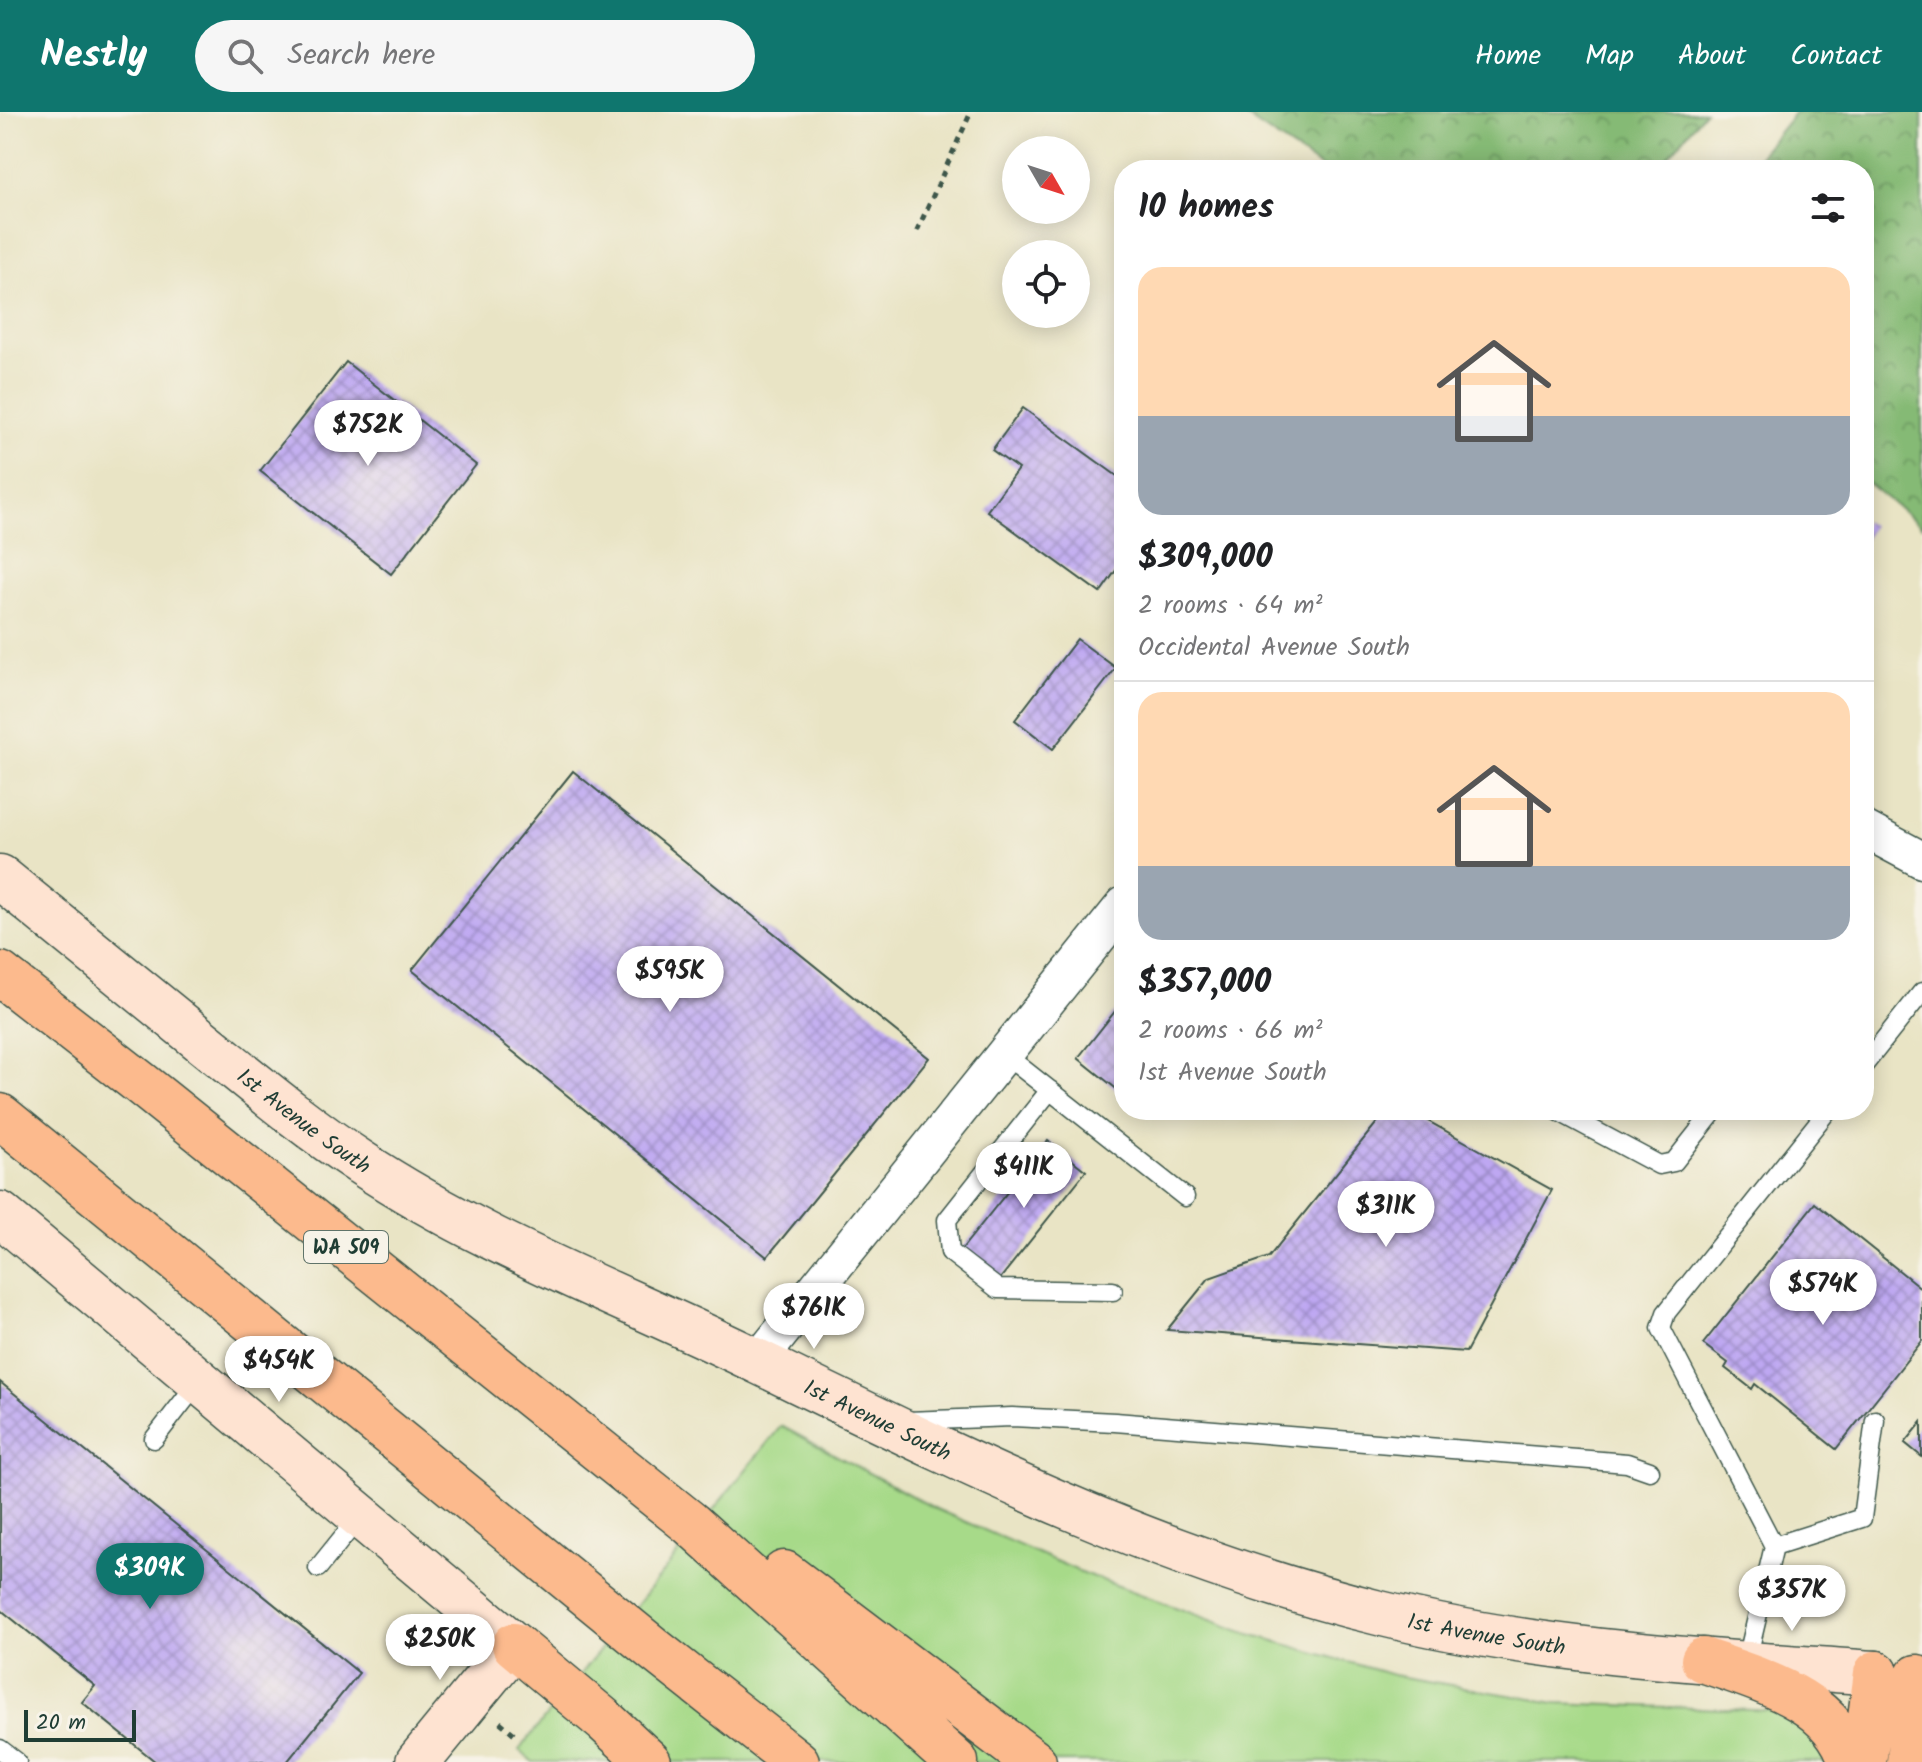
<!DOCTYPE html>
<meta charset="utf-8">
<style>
body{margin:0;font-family:Kalam,sans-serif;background:#f6f6f6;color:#202124;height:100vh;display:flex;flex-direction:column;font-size:30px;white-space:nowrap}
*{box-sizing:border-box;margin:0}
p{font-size:26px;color:#757577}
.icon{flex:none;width:44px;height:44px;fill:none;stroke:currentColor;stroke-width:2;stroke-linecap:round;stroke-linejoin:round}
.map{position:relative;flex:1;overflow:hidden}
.panel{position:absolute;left:1114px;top:48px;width:760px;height:960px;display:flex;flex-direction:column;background:#fff;border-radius:32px;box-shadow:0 4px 20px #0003}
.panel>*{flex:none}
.needle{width:52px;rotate:129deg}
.controls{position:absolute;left:1002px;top:24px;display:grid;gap:16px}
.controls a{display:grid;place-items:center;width:88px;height:88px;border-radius:50%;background:#fff;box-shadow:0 4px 20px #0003;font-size:40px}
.scale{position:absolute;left:24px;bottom:20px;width:112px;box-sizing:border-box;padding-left:8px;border:4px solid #1f3d34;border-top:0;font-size:22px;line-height:28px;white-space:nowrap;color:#1f3d34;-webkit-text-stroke:6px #f7f3e8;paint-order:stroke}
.price{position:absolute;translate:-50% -68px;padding:0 18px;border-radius:28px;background:#fff;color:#222;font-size:26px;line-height:52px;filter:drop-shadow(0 2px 4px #0008)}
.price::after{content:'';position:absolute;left:50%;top:48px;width:24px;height:18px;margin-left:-12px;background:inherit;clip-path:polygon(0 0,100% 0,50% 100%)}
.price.selected{background:#0f766e;color:#fff}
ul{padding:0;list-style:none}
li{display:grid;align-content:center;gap:16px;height:424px;padding:0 24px}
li+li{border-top:2px solid #e0e0e0}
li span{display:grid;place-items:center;height:248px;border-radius:24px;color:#555}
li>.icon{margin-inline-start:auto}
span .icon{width:144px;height:144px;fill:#fffc;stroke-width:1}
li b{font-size:34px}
h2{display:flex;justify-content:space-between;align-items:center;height:96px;padding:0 24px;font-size:34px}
header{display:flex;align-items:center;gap:48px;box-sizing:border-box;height:112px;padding:0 40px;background:#0f766e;color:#fff}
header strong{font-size:38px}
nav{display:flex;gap:44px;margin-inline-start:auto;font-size:28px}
.search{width:560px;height:72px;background:#f6f6f6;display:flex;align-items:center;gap:20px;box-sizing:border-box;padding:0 28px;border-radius:44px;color:#757577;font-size:30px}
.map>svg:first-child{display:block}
</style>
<header>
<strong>Nestly</strong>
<div class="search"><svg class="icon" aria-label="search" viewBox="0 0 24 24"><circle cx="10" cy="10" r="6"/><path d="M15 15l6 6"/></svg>Search here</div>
<nav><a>Home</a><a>Map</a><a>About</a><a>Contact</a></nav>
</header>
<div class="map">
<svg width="1922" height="1650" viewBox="0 0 1922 1650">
<defs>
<pattern id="forest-crowns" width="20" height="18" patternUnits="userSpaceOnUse" patternTransform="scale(2)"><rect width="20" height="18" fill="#85ba75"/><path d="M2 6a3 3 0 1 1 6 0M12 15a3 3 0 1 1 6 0" fill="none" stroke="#6c9861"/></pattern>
<pattern id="building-cross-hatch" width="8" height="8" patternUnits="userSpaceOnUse" patternTransform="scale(2)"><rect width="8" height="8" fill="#bea7f2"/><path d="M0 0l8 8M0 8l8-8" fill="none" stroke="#9a89c5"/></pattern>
</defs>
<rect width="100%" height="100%" fill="#f7f3e8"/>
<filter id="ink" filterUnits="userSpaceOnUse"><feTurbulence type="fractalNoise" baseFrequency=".0125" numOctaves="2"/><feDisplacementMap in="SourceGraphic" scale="16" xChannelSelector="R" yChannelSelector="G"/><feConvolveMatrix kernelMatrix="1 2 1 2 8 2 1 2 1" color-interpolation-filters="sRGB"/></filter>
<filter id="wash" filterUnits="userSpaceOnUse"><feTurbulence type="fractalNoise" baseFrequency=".006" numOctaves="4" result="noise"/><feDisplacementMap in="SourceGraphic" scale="32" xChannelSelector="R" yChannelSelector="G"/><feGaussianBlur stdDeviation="1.8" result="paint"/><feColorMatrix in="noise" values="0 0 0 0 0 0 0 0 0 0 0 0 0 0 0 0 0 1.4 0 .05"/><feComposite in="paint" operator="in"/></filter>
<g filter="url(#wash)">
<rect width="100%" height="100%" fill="#e9e4c5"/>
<path fill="#a7da89" stroke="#638c5e" stroke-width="2" d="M 781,1314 L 936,1397 L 1083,1461 L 1243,1520 L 1393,1563 L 1555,1591 L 1922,1604 L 1922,1650 L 533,1650 L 519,1638 Z"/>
<path fill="url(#forest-crowns)" stroke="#527c54" stroke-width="2" d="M 1239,0 L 1705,0 L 1657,58 L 1325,58 Z
M 1795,0 L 1922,0 L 1922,415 L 1864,368 L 1864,58 L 1748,58 Z"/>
<g id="blocks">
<path fill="url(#building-cross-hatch)" d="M 346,250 L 476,353 L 391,462 L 260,359 Z
M 1023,296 L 1124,369 L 1124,447 L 1100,481 L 987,399 L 1018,357 L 992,338 Z
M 1864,409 L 1872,413 L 1864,430 Z
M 1077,527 L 1116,556 L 1053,637 L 1015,608 Z
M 573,659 L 929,946 L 767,1145 L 412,858 Z
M 1124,888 L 1124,983 L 1078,946 Z
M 1387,998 L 1408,998 L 1552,1078 L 1466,1240 L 1167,1218 L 1209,1166 L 1269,1145 Z
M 1048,1029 L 1086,1059 L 999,1168 L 961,1138 Z
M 1815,1091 L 1922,1177 L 1922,1229 L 1836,1337 L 1755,1272 L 1752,1277 L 1725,1256 L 1728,1251 L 1703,1232 Z
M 0,1270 L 359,1561 L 287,1650 L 156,1650 L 82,1590 L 95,1574 L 0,1497 Z
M 1922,1310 L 1922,1345 L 1905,1331 Z"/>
</g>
</g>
<g filter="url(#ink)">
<use href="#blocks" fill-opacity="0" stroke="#3d564a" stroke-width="2"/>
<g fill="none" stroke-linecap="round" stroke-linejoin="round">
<g stroke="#3d564a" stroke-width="21">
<path id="lane" d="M 1004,942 L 1185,1085
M 1864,953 L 1922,880
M 1050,978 L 947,1108 L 950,1140 L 998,1177 L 1113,1179
M 1556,998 L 1659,1053 L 1674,1050 L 1715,998
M 907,1309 L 1012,1305 L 1115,1310 L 1627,1351 L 1650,1359
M 154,1327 L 199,1269
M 1774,1434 L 1661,1216 L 1666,1201 L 1828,998
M 318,1456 L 360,1404
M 1746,1552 L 1774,1434 L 1862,1406 L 1875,1308
M 0,1637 L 17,1650"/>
</g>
<g stroke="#3d564a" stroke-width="39">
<path id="street" d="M 1864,717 L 1922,748
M 758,1249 L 1124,793"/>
</g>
<g stroke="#3d564a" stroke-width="47">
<g id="secondary">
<path id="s1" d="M 0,765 C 68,820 135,875 203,930 C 254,971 305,1014 360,1050 C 485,1133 627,1185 761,1251 C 965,1350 1157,1447 1379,1501 C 1542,1541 1709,1549 1876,1561"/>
<path d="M 0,1102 L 514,1533 L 418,1650"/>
</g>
</g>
<g stroke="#3d564a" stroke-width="47">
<path id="highway" d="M 0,862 L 139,970 L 690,1411 L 956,1650
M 0,1004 L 656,1539 L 797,1650
M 784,1461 L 1034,1650
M 514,1533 L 605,1609 L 649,1650
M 1703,1548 C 1758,1568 1833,1586 1851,1650
M 1864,1650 L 1876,1561
M 1909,1650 L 1917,1565"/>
</g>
<path stroke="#3d564a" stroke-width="5" stroke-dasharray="6 6" stroke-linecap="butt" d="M 917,119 L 971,0
M 500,1610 L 518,1625"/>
<use href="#lane" stroke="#fff" stroke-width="18"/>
<use href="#street" stroke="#fff" stroke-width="36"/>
<use href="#secondary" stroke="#fee3d1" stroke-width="44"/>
<use href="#highway" stroke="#fcba8d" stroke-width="44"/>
</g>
</g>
<g text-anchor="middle" stroke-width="8" stroke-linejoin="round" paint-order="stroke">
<rect fill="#f7f3e8" stroke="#60746a" stroke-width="2" x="304" y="1119" width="84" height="32" rx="6"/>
<g font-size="20" font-weight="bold" fill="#1f3d34">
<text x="346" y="1142">WA 509</text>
</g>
<g font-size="22" fill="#1f3d34" stroke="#f7f3e8">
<text dy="8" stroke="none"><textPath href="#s1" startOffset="390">1st Avenue South</textPath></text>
<text dy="8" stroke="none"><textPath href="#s1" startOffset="1038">1st Avenue South</textPath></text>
<text dy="8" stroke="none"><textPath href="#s1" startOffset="1686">1st Avenue South</textPath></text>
</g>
</g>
</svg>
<div class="controls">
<a><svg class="needle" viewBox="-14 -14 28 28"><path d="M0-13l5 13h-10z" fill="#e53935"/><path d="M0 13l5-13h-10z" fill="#757577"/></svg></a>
<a><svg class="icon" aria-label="locate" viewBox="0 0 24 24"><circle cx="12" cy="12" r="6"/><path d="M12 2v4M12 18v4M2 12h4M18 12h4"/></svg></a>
</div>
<div class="scale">20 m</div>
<b class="price" style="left:368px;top:356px">$752K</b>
<b class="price" style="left:670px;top:902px">$595K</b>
<b class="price" style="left:1024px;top:1098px">$411K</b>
<b class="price" style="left:1386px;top:1137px">$311K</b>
<b class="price" style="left:1823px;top:1215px">$574K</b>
<b class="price" style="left:814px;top:1239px">$761K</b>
<b class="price" style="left:279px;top:1292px">$454K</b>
<b class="price selected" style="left:150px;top:1499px">$309K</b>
<b class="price" style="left:1792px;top:1521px">$357K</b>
<b class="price" style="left:440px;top:1570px">$250K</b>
<section class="panel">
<h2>10 homes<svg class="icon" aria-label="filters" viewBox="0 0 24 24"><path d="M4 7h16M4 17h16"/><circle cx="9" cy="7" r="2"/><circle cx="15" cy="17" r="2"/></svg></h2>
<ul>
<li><span style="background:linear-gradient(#ffd9b3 60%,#9aa5b1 0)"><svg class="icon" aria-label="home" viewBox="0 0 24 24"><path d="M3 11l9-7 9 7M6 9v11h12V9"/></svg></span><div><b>$309,000</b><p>2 rooms · 64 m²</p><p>Occidental Avenue South</p></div></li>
<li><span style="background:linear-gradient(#ffd9b3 70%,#9aa5b1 0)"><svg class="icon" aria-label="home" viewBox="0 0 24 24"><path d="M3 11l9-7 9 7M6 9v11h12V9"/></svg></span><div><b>$357,000</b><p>2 rooms · 66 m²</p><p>1st Avenue South</p></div></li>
</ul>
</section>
</div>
